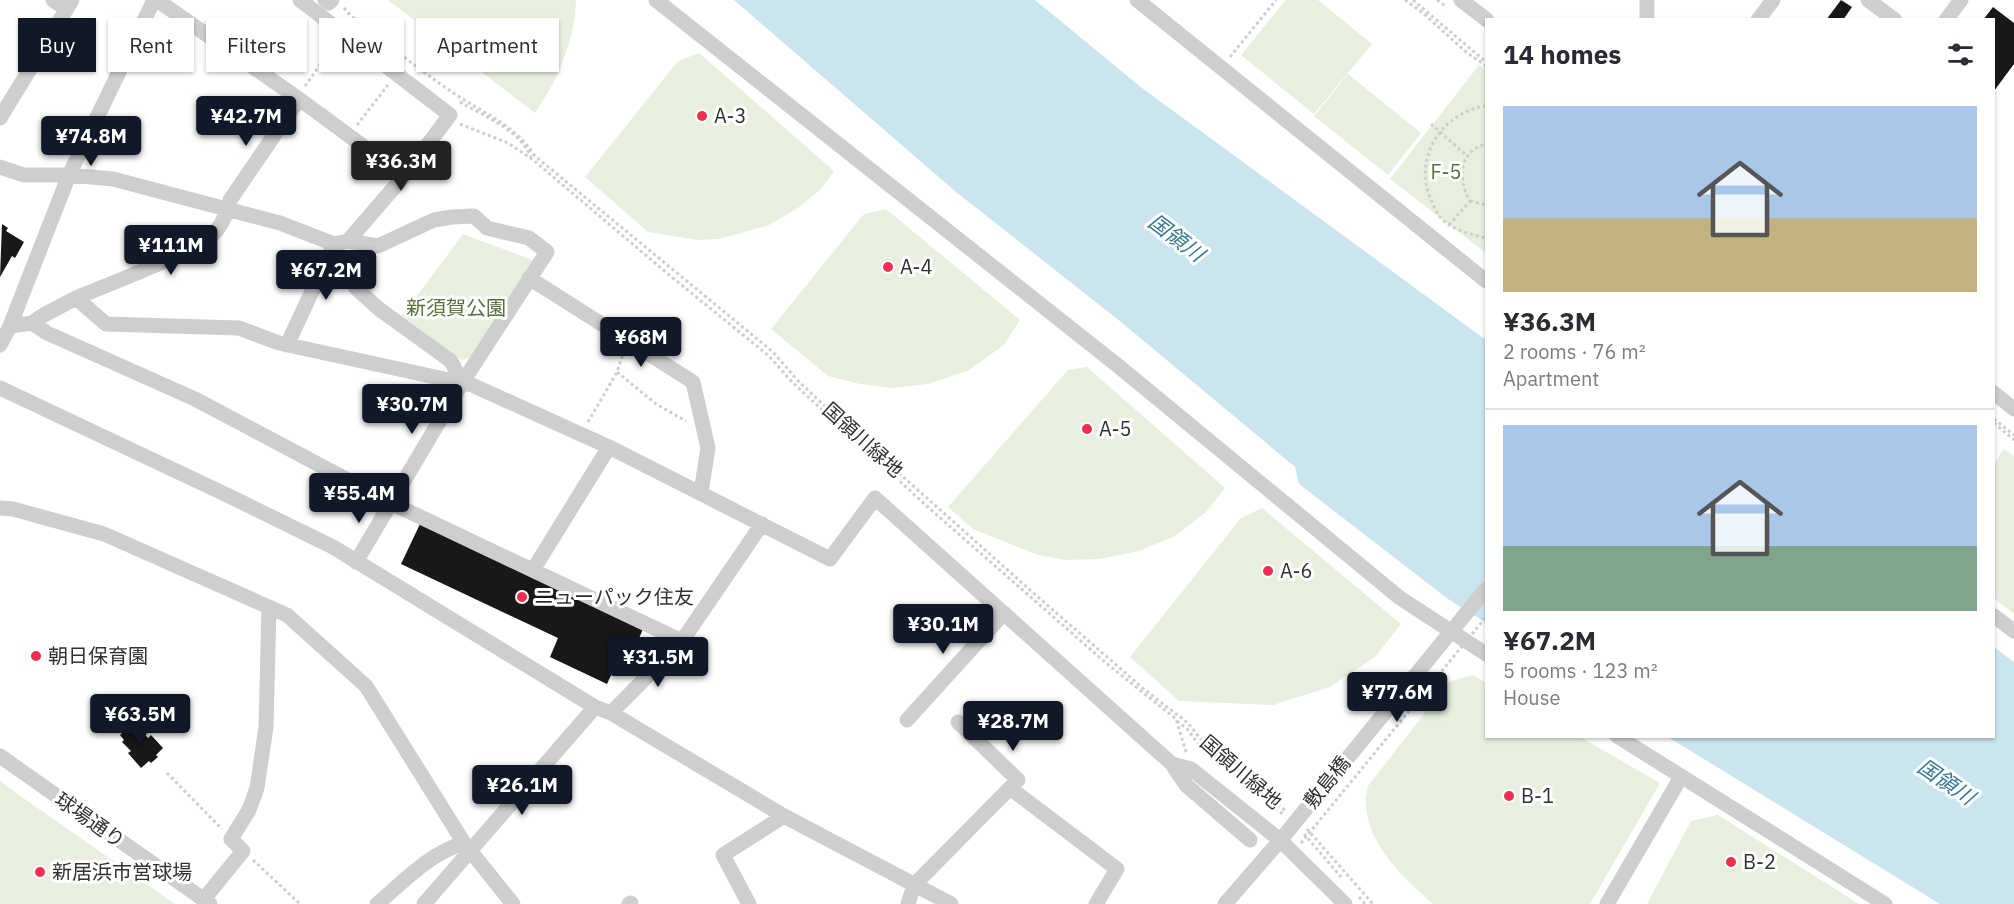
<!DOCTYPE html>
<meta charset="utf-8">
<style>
body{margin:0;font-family:"IBM Plex Sans","Noto Sans JP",sans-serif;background:#f2f2f3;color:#2b2b33;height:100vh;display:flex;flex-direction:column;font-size:22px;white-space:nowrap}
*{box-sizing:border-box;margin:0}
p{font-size:20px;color:#7c7c81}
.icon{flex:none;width:33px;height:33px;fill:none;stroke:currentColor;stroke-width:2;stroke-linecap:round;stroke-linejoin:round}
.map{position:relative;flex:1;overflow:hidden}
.details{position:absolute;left:1485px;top:18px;width:510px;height:720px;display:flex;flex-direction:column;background:#fff;border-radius:0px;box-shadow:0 2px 4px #0004}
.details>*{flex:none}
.top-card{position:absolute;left:18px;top:18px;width:570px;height:54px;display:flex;gap:12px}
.price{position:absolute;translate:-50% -51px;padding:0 14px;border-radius:6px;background:#111827;color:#fff;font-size:20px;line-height:39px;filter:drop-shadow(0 2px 3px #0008)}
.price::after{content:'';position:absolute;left:50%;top:36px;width:18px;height:14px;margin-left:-9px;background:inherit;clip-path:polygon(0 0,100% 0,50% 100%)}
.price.on{background:#222;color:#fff}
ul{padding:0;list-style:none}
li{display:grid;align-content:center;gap:12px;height:318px;padding:0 18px}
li+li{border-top:2px solid #e1e1e2}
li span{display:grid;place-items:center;height:186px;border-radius:0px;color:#555}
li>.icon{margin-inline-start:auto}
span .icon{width:108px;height:108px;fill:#fffc;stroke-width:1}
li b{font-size:26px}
h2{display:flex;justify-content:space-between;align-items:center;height:72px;padding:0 18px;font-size:26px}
.pill{padding:0 21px;border-radius:0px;background:#fff;box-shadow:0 2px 4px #0004;font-size:21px;line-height:54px}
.pill.on{background:#111827;color:#fff}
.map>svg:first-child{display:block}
</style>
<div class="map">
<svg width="2014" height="904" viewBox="0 0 2014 904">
<rect width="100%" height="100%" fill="#fff"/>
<path fill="#e9efdf" d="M 388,0 L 576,0 C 575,40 558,80 535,113 Z
M 1286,0 L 1318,0 L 1372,44 L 1314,114 L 1241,55 Z
M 699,53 L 834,171 L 821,189 L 798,208 L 769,225 L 719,239 L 698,240 L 648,232 L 585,177 L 678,61 Z
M 1479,65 L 1486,70 L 1486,253 L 1390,179 Z
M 1348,74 L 1421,133 L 1388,175 L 1314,116 Z
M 886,209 L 1020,320 L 1004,345 L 969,370 L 928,384 L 892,388 L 860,384 L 828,376 L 771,329 L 864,214 Z
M 463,234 L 533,260 L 470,357 L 462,360 L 402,316 Z
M 1087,367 L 1225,488 L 1206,512 L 1175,536 L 1139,551 L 1100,559 L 1065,560 L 1038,555 L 973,529 L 948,507 L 1068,370 Z
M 2004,449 L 2014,456 L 2014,614 L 1994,598 L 1994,463 Z
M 1262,508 L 1401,624 L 1375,657 L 1330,687 L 1273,705 L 1179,701 L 1130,657 L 1241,518 Z
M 1473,675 L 1486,683 L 1486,736 L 1580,737 L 1660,783 L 1590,904 L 1433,904 C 1405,879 1368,846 1366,805 C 1365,799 1367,792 1368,786 L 1449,682 Z
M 0,781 L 19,795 L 175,904 L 0,904 Z
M 1718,815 L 1859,904 L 1647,904 L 1691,821 Z"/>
<path fill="#cbe5ef" d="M 734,0 L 1035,0 L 1142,88 L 1486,340 L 1486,623 L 1448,599 L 1299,484 L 1295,467 L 1121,322 L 956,192 Z
M 1994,647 L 2014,662 L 2014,904 L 1940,904 L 1668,737 L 1994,736 Z"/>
<path fill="#181818" d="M 1841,0 L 1852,7 L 1843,20 L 1826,20 Z
M 1993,7 L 2014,23 L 2014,64 L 1994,91 L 1994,20 L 1983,20 Z
M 2,224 L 8,228 L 6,231 L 24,242 L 15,258 L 12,256 L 0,277 Z
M 420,524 L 643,629 L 634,650 L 625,645 L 607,684 L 550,657 L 558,638 L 401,564 Z
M 123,720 L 129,727 L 131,725 L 137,731 L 140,729 L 148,738 L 151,735 L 163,748 L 156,755 L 158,757 L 151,763 L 149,761 L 141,768 L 128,753 L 131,751 L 122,742 L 124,740 L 120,735 L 123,732 L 117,726 Z"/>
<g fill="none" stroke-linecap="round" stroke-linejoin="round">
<path stroke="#cecece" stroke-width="3" stroke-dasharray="3 3" stroke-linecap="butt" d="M 1405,0 L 1423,13 L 1466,52 L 1486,66
M 1413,0 L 1486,62
M 1437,0 L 1447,7
M 344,8 L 350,15 C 385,42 419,70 455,94 C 485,114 515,125 535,156 L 773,352 L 799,382 L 854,433 L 1030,590 L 1145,690 L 1188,723 L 1207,747 L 1286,811
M 1230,57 L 1276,0
M 305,86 L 334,45
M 460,102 C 485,117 519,129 531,157
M 1486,106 C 1442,112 1411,159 1432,202 C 1435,209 1438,216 1444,221 C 1449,226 1457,229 1464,232 C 1472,234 1479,237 1486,238
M 460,124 L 508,143 L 532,159 L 668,274 L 769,356 L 793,383 L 930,509 L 1106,663 L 1176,719 L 1186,752
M 1431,124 L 1467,156
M 357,125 L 388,85
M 1470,201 L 1486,205
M 1449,225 L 1470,201 C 1457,179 1459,151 1486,144
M 617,372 L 656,404 L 686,421
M 1994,419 L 2014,435
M 588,422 L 617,372 L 623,354
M 1994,423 L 2014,440
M 1177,721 L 1187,729 L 1205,752 L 1284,815
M 167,773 L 222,829
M 1307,829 L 1373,904
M 1304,834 L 1341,877
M 253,860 L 300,904
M 1359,897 L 1365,904"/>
<path stroke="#cecece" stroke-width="15" d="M 53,0 L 66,9
M 157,0 L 299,99 L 404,176 L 450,115 L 300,0
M 325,0 L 329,3 L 332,0
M 656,0 L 1117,365 L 1400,598 L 1486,654
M 1137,0 L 1486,281
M 1461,0 L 1487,20
M 1647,0 L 1647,20
M 1868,0 L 1895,20
M 1758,20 L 1773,0
M 1946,20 L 1961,0
M 0,118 L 72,0
M 0,167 L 24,175 L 69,175 L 113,179 L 280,223 L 334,244 L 348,241 L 378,246 L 434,220 L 452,217 L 474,216 L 487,228 L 529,238 L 547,252 L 462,383 L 356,562
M 348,241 L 404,176
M 334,244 L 340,267 L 357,289 L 379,309 L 451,361 L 462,383
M 529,278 L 693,382 L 708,448 L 701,492
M 76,298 C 103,286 203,250 217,230 C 223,222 228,210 230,200 L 299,99
M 32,323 L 47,333 L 195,399 L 391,503 L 682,641 L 762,524
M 10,326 L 69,175 L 154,0
M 0,345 L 10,326 L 32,323 L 42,316 L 76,298 L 106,324 L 239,328 L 279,343 L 472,385 L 609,447 L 830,559 L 875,498 L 1172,764 L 1191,769 L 1280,840 L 1345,904
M 287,345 L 334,244
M 0,388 L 227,495 L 333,547 L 595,707 L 611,713 L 784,816 L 951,904
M 1994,393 L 2014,409
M 0,508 L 13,509 L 104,534 L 287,615 L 366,686 L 464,843 L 513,904
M 533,570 L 609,447
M 1994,616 L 2014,631
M 611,713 L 682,641
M 907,720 L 1004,613
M 958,722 L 1018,780 L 1010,788
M 1617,736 L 1885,904
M 0,756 L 210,904
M 1172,764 L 1186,785 L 1250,840
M 204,899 L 243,851 L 231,839 L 249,810 L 257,788 L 266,727 L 269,607
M 377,904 C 403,882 430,853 464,843
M 424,904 L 595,707
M 629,904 L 631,903
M 749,904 L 723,855 L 784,816
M 908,904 L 914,885 L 1010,788 L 1117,869 L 1096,904
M 1225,904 L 1283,837
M 1607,904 L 1681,777"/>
<path stroke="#cecece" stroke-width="3" stroke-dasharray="3 3" stroke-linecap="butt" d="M 1301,843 L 1486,617"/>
<path stroke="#cecece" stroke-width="15" d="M 1283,837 L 1486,589"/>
</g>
<g fill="#ee2e51" stroke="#fff" stroke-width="2">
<circle cx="702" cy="116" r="6"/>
<circle cx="888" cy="267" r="6"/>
<circle cx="1087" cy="429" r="6"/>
<circle cx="1268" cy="571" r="6"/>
<circle cx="522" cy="597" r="6"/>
<circle cx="36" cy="656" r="6"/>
<circle cx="1509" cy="796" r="6"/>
<circle cx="1731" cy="862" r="6"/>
<circle cx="40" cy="872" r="6"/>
</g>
<g text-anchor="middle" stroke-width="6" stroke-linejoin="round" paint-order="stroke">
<g font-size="20" fill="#313131" stroke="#fff" text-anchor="start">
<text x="714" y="123">A-3</text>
<text x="900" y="274">A-4</text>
<text x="1099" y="436">A-5</text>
<text x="1280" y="578">A-6</text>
<text x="534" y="604">ニューパック住友</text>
<text x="48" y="663">朝日保育園</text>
<text x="1521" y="803">B-1</text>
<text x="1743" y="869">B-2</text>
<text x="52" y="879">新居浜市営球場</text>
</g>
<g font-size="20" fill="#5a703c" stroke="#fff">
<text x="1446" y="179">F-5</text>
<text x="456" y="315">新須賀公園</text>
</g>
<g font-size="20" fill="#313131" stroke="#fff">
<text transform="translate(863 440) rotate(42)" y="7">国領川緑地</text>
<text transform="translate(1241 772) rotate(41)" y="7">国領川緑地</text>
<text transform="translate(1327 782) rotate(-51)" y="7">敷島橋</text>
<text transform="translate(90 820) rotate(35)" y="7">球場通り</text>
</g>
<g font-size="21" font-style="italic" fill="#387a92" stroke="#fff">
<text transform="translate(1176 238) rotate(37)" y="7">国領川</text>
<text transform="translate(1946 782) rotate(34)" y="7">国領川</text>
</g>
</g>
</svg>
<b class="price" style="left:246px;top:147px">¥42.7M</b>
<b class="price" style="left:91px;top:167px">¥74.8M</b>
<b class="price on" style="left:401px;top:192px">¥36.3M</b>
<b class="price" style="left:171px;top:276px">¥111M</b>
<b class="price" style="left:326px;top:301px">¥67.2M</b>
<b class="price" style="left:641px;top:368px">¥68M</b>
<b class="price" style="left:412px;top:435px">¥30.7M</b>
<b class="price" style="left:359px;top:524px">¥55.4M</b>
<b class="price" style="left:943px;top:655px">¥30.1M</b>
<b class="price" style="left:658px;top:688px">¥31.5M</b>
<b class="price" style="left:1397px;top:723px">¥77.6M</b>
<b class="price" style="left:140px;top:745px">¥63.5M</b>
<b class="price" style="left:1013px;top:752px">¥28.7M</b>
<b class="price" style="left:522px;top:816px">¥26.1M</b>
<div class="top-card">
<a class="pill on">Buy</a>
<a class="pill">Rent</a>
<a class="pill">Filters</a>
<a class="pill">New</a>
<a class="pill">Apartment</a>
</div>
<section class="details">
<h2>14 homes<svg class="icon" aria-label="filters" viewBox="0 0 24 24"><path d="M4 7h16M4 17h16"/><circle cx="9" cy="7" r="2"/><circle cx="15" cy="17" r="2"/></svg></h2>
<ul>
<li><span style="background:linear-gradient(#a9c7e8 60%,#c2b280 0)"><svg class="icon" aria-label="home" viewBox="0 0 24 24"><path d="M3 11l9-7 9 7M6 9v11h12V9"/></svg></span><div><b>¥36.3M</b><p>2 rooms · 76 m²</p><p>Apartment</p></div></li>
<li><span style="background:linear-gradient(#a9c7e8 65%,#7fa58c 0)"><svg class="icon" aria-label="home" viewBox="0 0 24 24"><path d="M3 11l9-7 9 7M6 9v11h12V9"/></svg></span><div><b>¥67.2M</b><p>5 rooms · 123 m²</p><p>House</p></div></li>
</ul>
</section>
</div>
